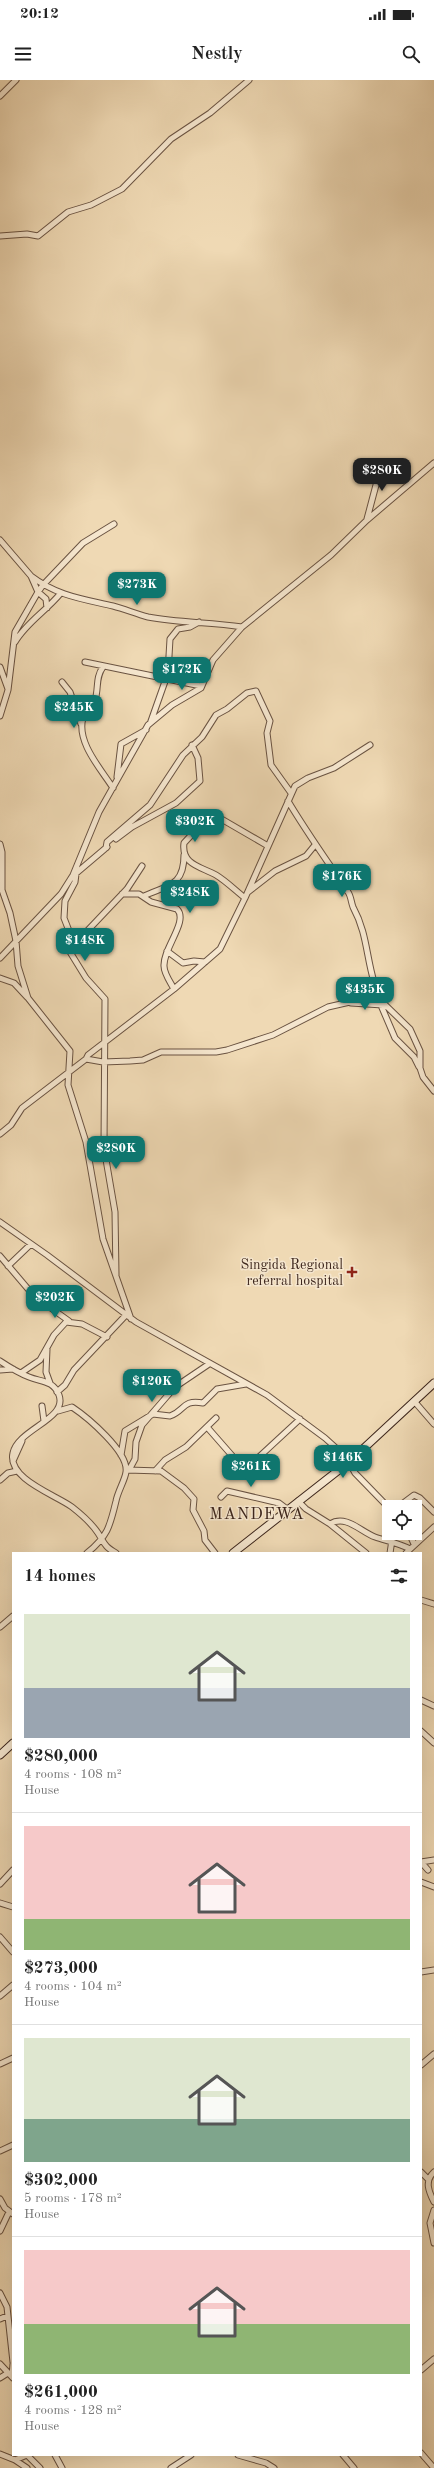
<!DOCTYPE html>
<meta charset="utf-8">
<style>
body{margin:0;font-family:"Old Standard TT",serif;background:#f6f6f6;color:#222;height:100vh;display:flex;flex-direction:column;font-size:15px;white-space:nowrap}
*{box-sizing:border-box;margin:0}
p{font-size:13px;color:#767676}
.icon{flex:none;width:22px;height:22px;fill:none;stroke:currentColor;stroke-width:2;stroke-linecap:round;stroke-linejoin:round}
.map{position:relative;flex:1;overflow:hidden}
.details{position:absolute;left:12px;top:1472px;width:410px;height:904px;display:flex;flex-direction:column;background:#fff;border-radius:0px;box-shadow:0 4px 16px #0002}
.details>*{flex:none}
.fabs{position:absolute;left:382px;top:1420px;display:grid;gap:8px}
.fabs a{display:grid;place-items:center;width:40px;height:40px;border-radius:0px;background:#fff;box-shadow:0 4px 16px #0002;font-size:20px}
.price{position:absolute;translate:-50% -34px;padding:0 9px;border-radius:8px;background:#0f766e;color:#fff;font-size:13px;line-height:26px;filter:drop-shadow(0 1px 2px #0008)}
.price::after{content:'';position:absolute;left:50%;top:24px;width:12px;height:9px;margin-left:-6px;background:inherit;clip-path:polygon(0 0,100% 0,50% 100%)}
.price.on{background:#222;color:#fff}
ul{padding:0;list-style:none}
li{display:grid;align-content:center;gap:8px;height:212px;padding:0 12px}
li+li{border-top:1px solid #e0e0e0}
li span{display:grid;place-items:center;height:124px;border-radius:0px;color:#555}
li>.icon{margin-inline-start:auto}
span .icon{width:72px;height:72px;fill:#fffc;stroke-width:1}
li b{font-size:17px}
h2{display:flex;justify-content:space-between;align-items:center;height:48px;padding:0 12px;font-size:17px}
.status{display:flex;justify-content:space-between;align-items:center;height:28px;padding:0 20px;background:#fff;direction:ltr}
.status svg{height:11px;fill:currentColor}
header{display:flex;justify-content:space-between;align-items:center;height:52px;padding:0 12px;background:#fff;font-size:18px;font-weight:800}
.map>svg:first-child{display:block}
</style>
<div class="status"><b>20:12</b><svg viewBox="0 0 49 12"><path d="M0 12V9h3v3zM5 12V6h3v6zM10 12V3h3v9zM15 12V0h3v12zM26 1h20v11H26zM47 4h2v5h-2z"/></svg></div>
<header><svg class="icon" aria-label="menu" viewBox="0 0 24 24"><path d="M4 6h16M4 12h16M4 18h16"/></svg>Nestly<svg class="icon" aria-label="search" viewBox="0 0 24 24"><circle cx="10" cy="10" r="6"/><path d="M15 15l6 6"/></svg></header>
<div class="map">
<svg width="434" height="2388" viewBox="0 0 434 2388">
<rect width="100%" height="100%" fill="#efd9b4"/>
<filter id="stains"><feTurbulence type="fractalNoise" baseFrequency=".005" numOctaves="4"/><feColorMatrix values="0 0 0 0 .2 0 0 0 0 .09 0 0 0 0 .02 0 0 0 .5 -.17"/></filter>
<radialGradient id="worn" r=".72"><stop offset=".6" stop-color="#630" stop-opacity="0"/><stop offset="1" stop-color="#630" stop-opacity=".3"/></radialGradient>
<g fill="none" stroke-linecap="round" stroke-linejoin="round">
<g stroke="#6a5342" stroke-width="7">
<path id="minor" d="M 0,16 L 16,0
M 0,156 L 27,154 L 38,156 L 68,132 L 91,125 L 122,109 L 171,59 L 210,33 L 249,0
M 367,439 L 376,405 L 399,384
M 0,460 L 31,496 L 38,512 L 15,552 L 8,610 L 0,636
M 31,496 C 57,516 83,519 113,526 C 125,529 136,534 148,537 C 179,543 211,542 242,547
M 47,528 L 46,519 L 38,512 L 43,505 L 83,463 L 114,444
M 15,562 C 26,543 46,531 60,514
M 85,582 L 201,606
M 0,587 L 8,609
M 103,587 C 95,598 99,608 95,620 C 93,627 86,631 83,638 C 76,662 101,689 113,708
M 62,602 L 70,612 L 81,644
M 151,641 L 168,593 L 170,559 L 178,549 L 190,547 L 199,542
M 117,697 L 121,664 L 146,650
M 288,721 C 307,753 328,782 348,812 C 351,816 351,822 353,827 C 367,853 366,875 374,902 C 376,908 380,913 382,919
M 116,759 L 132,747 L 176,723 L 200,701 L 198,678 L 192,665
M 0,764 L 2,772 L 2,810 L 10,833 L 16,861 L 18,886 L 28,918 L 70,971 L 68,1005 L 86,1062 L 103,1159 L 131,1239
M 106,768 L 107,762 L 150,725 L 183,675 L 202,657 L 216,635 L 227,629 L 247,613 L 256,611 L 270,641 L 267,653 L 271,685 L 291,713
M 76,794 L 75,802 L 65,821 L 64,838 L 71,856 L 70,872 L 86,898 L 105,919 L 104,1068 L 115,1132 L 116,1195
M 74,795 L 107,767
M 248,812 L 275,791 L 306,776 L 315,765
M 122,814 L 139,814 L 151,822 L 177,829 C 189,841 163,868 164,886 C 164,894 171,903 174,909
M 144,816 C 168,805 184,806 184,775
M 245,818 C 236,811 226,801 216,795 C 202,787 181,785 184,763 L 197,749 L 218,737 L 268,766
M 71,868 L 127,809 L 142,786
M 167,871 L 183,883 L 194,881 L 205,882
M 0,878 L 61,814 L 73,795 L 99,732 L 148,645 L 172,625 L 201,608 L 213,580 L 242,547 L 331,475 L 367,440 L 434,383
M 0,898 L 14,903 L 27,917
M 351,923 L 383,925
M 380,923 L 395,958 L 414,977 L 419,987
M 86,979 L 88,975 L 174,909 L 220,869 L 245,818 L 295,706 L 308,698 L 334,688 L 370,665
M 0,1054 L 11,1045 L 22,1028 L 86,979 L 103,982 L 130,981 L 143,980 L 161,972 L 216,972 L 227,970 L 273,955 L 328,927 L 376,916 L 410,949 L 420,971 L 420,988 L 423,997 L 434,1011
M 0,1142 L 47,1175 L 136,1242 L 267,1315 L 325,1358 L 346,1377 L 352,1379
M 0,1176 L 34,1216 L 69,1241
M 8,1186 L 31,1164
M 47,1269 L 46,1292 L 50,1303
M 0,1281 C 9,1287 19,1293 29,1297 C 41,1302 53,1300 59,1315 C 68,1339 18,1349 13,1373 C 7,1399 56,1415 72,1427 C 81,1434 92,1444 98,1453 C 105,1464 104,1466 116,1473
M 0,1290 L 13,1289
M 21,1293 L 40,1280 L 54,1255 L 66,1242 L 82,1244 L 107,1257
M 57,1312 L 65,1305 L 74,1290 L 126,1235
M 414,1321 L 434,1344
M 42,1326 L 44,1341
M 58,1331 L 72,1327 C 87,1337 129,1372 126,1392 C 125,1400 118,1411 116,1421 C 110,1446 108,1456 87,1473
M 207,1347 L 242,1387 L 246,1389 L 300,1339
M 121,1375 L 125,1351 L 153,1334 L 170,1336 C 185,1331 182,1319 203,1323 L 217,1309 L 246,1304
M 13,1381 L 22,1361
M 349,1382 L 355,1393 L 389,1428
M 127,1390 L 161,1391 L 184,1408 L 194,1419 L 193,1430 L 204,1451 L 205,1460 L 215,1473
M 129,1390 L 135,1379 L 136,1362 L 142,1345 L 175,1307 L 209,1284
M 155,1391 L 165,1380 L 186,1367 L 216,1338
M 0,1400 L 8,1393 L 17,1391
M 221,1417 L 227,1411 L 279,1423 L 287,1429
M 298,1421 L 306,1429 L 330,1444 C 346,1434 361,1452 375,1457 C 387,1461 398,1463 410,1469
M 398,1427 L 414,1415 L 420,1418 L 434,1432
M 330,1444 L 366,1473
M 409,1453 L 414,1464
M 390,1473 L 392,1460
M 406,1473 L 434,1447
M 421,1520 L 434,1524
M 0,1547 L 13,1536
M 421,1620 L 434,1626
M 421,1651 L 434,1663
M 421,1782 L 434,1780
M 421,1782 L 428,1790
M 421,1802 L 434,1807
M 0,1804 L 13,1790
M 0,1823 L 13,1827
M 0,1857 L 13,1872
M 421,1892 L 434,1890
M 0,1916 L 13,1905
M 0,1984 L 13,1978
M 421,1985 L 434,1974
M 0,2071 L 13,2065
M 421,2092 L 428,2099
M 434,2092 C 424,2101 429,2112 434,2122
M 0,2119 L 5,2128 L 13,2134
M 434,2130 L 430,2143 L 434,2163
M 0,2151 L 9,2132
M 0,2213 L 7,2227 L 13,2282
M 0,2239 L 7,2236
M 0,2284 L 13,2298
M 421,2290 L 434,2279
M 12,2296 L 13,2284
M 0,2298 L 8,2293
M 421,2373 L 434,2388
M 0,2374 L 15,2380 L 27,2375 L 40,2388
M 55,2375 L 62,2388
M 238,2375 L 266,2383 L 274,2388
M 343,2375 L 354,2388
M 15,2380 L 27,2388
M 171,2388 L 191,2375"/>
</g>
<g stroke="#3d261c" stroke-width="9">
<path id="secondary" d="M 233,1473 L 349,1382 L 434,1303
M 0,1675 L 13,1663"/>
</g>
<use href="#minor" stroke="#f5e6ce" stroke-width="5"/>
<use href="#secondary" stroke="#f5e6ce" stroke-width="7"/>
</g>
<path fill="#8f2418" stroke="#f5e6ce" stroke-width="1.5" d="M350 1186h4v4h4v4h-4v4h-4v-4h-4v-4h4z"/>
<g text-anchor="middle" stroke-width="3" stroke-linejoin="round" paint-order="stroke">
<g font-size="14" fill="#3d261c" stroke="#f5e6ce" text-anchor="end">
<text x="343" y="1189">Singida Regional<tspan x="343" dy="16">referral hospital</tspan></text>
</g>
<g font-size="16" letter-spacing="1" fill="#3d261c" stroke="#f5e6ce">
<text x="257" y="1439">MANDEWA</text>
</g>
</g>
<rect width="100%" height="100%" filter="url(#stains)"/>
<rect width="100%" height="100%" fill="url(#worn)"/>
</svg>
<div class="fabs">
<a><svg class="icon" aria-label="locate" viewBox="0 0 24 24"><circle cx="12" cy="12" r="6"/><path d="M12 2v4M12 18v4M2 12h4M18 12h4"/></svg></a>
</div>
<b class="price on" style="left:382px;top:412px">$280K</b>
<b class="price" style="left:137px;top:526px">$273K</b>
<b class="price" style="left:182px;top:611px">$172K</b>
<b class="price" style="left:74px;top:649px">$245K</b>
<b class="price" style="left:195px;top:763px">$302K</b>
<b class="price" style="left:342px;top:818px">$176K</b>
<b class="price" style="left:190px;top:834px">$248K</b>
<b class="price" style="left:85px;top:882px">$148K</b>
<b class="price" style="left:365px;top:931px">$435K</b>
<b class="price" style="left:116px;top:1090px">$280K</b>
<b class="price" style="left:55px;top:1239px">$202K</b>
<b class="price" style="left:152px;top:1323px">$120K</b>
<b class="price" style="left:343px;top:1399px">$146K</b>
<b class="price" style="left:251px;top:1408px">$261K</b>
<section class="details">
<h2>14 homes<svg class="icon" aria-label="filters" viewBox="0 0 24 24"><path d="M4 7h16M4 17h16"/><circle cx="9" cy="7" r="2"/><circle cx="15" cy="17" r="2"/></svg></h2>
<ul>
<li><span style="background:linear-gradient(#dfe7d0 60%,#9aa5b1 0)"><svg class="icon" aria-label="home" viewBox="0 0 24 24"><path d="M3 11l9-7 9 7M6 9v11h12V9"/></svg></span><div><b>$280,000</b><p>4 rooms · 108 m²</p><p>House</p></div></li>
<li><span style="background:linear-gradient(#f6c9c9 75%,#8fb573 0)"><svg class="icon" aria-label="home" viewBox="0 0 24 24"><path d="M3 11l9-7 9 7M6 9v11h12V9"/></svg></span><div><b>$273,000</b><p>4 rooms · 104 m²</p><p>House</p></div></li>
<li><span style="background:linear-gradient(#dfe7d0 65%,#7fa58c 0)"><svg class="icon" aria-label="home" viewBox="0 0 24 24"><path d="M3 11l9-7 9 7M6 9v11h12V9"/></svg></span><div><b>$302,000</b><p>5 rooms · 178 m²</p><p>House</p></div></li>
<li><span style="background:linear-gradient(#f6c9c9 60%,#8fb573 0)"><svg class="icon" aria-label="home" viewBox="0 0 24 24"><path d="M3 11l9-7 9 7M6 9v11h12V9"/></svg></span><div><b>$261,000</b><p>4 rooms · 128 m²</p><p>House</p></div></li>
</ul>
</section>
</div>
